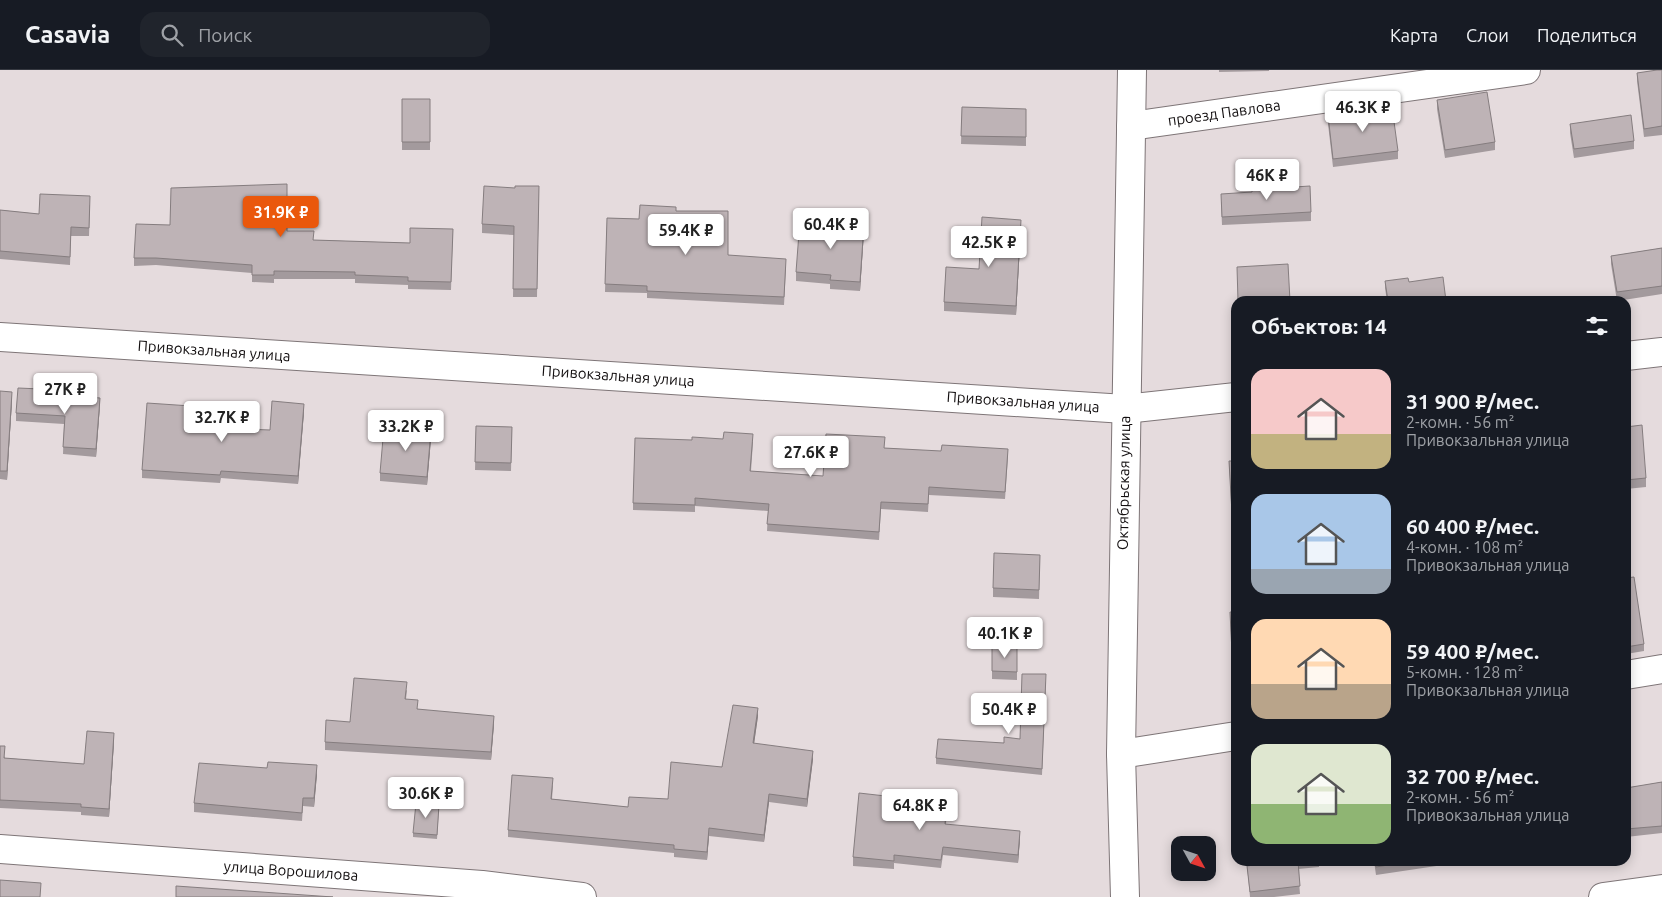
<!DOCTYPE html>
<html lang="ru">
<meta charset="utf-8">
<style>
body{margin:0;font-family:Ubuntu,sans-serif;background:#20242c;color:#f1f3f6;height:100vh;display:flex;flex-direction:column;font-size:19px;white-space:nowrap}
*{box-sizing:border-box;margin:0}
p{font-size:16px;color:#9ea1a6}
.icon{flex:none;width:28px;height:28px;fill:none;stroke:currentColor;stroke-width:2;stroke-linecap:round;stroke-linejoin:round}
.map{position:relative;flex:1;overflow:hidden}
.panel{position:absolute;left:1231px;top:226px;width:400px;height:570px;display:flex;flex-direction:column;background:#171b24;border-radius:15px;box-shadow:0 2px 12px #0003}
.panel>*{flex:none}
.needle{width:32px;rotate:130deg}
.buttons{position:absolute;left:1171px;top:766px;display:grid;gap:10px}
.buttons a{display:grid;place-items:center;width:45px;height:45px;border-radius:10px;background:#171b24;box-shadow:0 2px 12px #0003;font-size:25px}
.price{position:absolute;translate:-50% -42px;padding:0 11px;border-radius:5px;background:#fff;color:#222;font-size:16px;line-height:32px;filter:drop-shadow(0 1px 2px #0008)}
.price::after{content:'';position:absolute;left:50%;top:30px;width:15px;height:11px;margin-left:-8px;background:inherit;clip-path:polygon(0 0,100% 0,50% 100%)}
.price.active{background:#ea580c;color:#fff}
ul{padding:0;list-style:none}
li{display:flex;align-items:center;gap:15px;height:125px;padding:0 20px}
li span{display:grid;place-items:center;flex:none;width:140px;height:100px;border-radius:15px;color:#555}
li>.icon{margin-inline-start:auto}
span .icon{width:60px;height:60px;fill:#fffc;stroke-width:1}
li b{font-size:21px}
h2{display:flex;justify-content:space-between;align-items:center;height:60px;padding:0 20px;font-size:21px}
header{display:flex;align-items:center;gap:30px;box-sizing:border-box;height:70px;padding:0 25px;background:#171b24;border-bottom:1px solid #363941}
header strong{font-size:24px}
nav{display:flex;gap:28px;margin-inline-start:auto;font-size:18px}
.search{width:350px;height:45px;background:#20242c;display:flex;align-items:center;gap:12px;box-sizing:border-box;padding:0 18px;border-radius:15px;color:#9ea1a6;font-size:19px}
.map>svg:first-child{display:block}
</style>
<header>
<strong>Casavia</strong>
<div class="search"><svg class="icon" aria-label="search" viewBox="0 0 24 24"><circle cx="10" cy="10" r="6"/><path d="M15 15l6 6"/></svg>Поиск</div>
<nav><a>Карта</a><a>Слои</a><a>Поделиться</a></nav>
</header>
<div class="map">
<svg width="1662" height="827" viewBox="0 0 1662 827">
<rect width="100%" height="100%" fill="#e5dbdd"/>
<g fill="none" stroke-linecap="round" stroke-linejoin="round">
<g stroke="#7e7577" stroke-width="30">
<path id="minor" d="M 1131,56 L 1526,0
M 0,267 L 1125,339 L 1236,327
M 1626,286 L 1662,282
M 1626,605 L 1662,599
M 1121,684 L 1236,666
M 0,779 L 482,815 L 582,827
M 1603,827 L 1662,819"/>
</g>
<g stroke="#7e7577" stroke-width="30">
<path id="tertiary" d="M 1125,827 L 1121,684 L 1132,0"/>
</g>
<use href="#minor" stroke="#fff" stroke-width="28"/>
<use href="#tertiary" stroke="#fff" stroke-width="28"/>
</g>
<path fill="#a39a9d" d="M 1219,0 L 1269,0 L 1269,1 L 1219,2 Z
M 1662,0 L 1662,65 L 1644,67 L 1637,11 L 1637,3 Z
M 402,29 L 430,29 L 430,80 L 402,80 Z
M 1437,30 L 1495,72 L 1495,80 L 1445,88 L 1437,39 Z
M 962,37 L 1026,39 L 1026,76 L 961,74 Z
M 1328,45 L 1398,81 L 1398,89 L 1333,97 L 1328,54 Z
M 1570,54 L 1634,71 L 1634,79 L 1574,88 L 1570,63 Z
M 539,116 L 537,227 L 513,227 L 514,165 L 482,163 L 482,154 L 515,118 Z
M 1279,118 L 1311,142 L 1311,151 L 1222,155 L 1221,132 L 1252,122 Z
M 90,135 L 89,166 L 71,166 L 70,195 L 0,189 L 0,140 L 39,144 Z
M 676,141 L 728,185 L 786,197 L 784,235 L 647,228 L 647,223 L 605,222 L 607,148 L 639,149 Z
M 1021,158 L 1016,245 L 944,241 L 944,232 Z
M 453,159 L 451,220 L 408,219 L 408,215 L 355,213 L 355,209 L 274,209 L 274,213 L 252,212 L 252,203 L 156,195 L 134,196 L 134,188 L 287,161 L 314,170 L 410,173 Z
M 864,162 L 860,221 L 830,219 L 830,214 L 796,211 L 796,202 Z
M 1662,178 L 1662,224 L 1617,231 L 1611,194 L 1611,186 Z
M 1385,211 L 1409,212 L 1446,231 L 1387,231 L 1385,218 Z
M 0,321 L 12,331 L 7,410 L 0,409 Z
M 41,323 L 100,335 L 96,387 L 63,384 L 64,354 L 16,351 L 16,343 Z
M 304,342 L 298,414 L 221,408 L 220,413 L 142,408 L 142,400 L 191,344 L 190,357 L 270,360 Z
M 476,356 L 512,357 L 511,401 L 475,400 Z
M 1626,357 L 1646,408 L 1646,417 L 1626,419 Z
M 431,369 L 427,415 L 380,411 L 380,403 Z
M 692,370 L 753,372 L 751,401 L 823,406 L 885,378 L 1008,387 L 1005,429 L 929,425 L 928,442 L 881,439 L 879,470 L 767,461 L 768,441 L 695,436 L 695,442 L 633,440 L 633,433 Z
M 1229,391 L 1236,391 L 1236,451 L 1232,451 Z
M 1040,485 L 1039,529 L 993,527 L 993,518 Z
M 1626,508 L 1644,574 L 1644,581 L 1626,584 Z
M 1230,542 L 1236,542 L 1236,611 L 1233,612 Z
M 992,576 L 1017,577 L 1017,610 L 992,609 Z
M 1046,611 L 1042,705 L 936,694 L 936,688 L 1020,669 Z
M 407,620 L 406,629 L 418,639 L 494,654 L 491,690 L 325,680 L 325,672 L 350,652 Z
M 758,646 L 754,674 L 813,689 L 807,737 L 769,732 L 764,772 L 709,766 L 707,790 L 674,787 L 674,783 L 508,767 L 508,760 L 553,715 L 552,729 L 628,737 L 668,729 L 722,697 Z
M 114,672 L 109,747 L 81,745 L 81,742 L 0,738 L 0,676 L 5,688 L 84,694 Z
M 317,704 L 314,737 L 303,736 L 302,751 L 194,742 L 194,733 Z
M 1662,712 L 1662,763 L 1626,767 L 1626,718 Z
M 439,739 L 437,769 L 413,767 L 413,763 Z
M 947,742 L 946,754 L 1020,769 L 1018,793 L 943,785 L 941,798 L 894,793 L 894,799 L 853,796 L 853,787 Z
M 1267,791 L 1319,791 L 1319,797 L 1298,799 L 1300,824 L 1274,827 L 1250,827 L 1247,796 L 1267,793 Z
M 1374,791 L 1470,791 L 1376,805 Z"/>
<path fill="#857d7f" d="M 1021,150 L 1021,158 L 1016,245 L 1016,236 Z
M 864,154 L 864,162 L 860,221 L 860,212 Z
M 12,322 L 12,331 L 7,410 L 7,401 Z
M 100,328 L 100,335 L 96,387 L 96,379 Z
M 304,334 L 304,342 L 298,414 L 298,406 Z
M 431,360 L 431,369 L 427,415 L 427,407 Z
M 758,638 L 758,646 L 753,681 L 753,673 Z
M 494,646 L 494,654 L 491,690 L 491,682 Z
M 114,663 L 114,672 L 109,747 L 109,739 Z
M 813,681 L 813,689 L 807,737 L 807,729 Z
M 317,695 L 317,704 L 314,737 L 314,728 Z
M 769,724 L 769,732 L 764,772 L 764,765 Z
M 709,758 L 709,766 L 707,790 L 707,782 Z
M 1020,761 L 1020,769 L 1018,793 L 1018,785 Z"/>
<path fill="#beb3b6" stroke="#857d7f" d="M 1657,0 L 1662,0 L 1662,56 L 1644,59 L 1637,3 Z
M 1487,22 L 1495,72 L 1445,80 L 1437,30 Z
M 402,29 L 430,29 L 430,72 L 402,72 Z
M 962,37 L 1026,39 L 1026,67 L 961,66 Z
M 1392,37 L 1398,81 L 1333,89 L 1328,45 Z
M 1631,45 L 1634,71 L 1574,79 L 1570,54 Z
M 1279,111 L 1279,118 L 1310,116 L 1311,142 L 1222,147 L 1221,124 L 1252,122 L 1252,112 Z
M 287,114 L 287,161 L 314,161 L 313,170 L 410,173 L 410,158 L 453,159 L 451,212 L 408,211 L 408,207 L 355,205 L 355,202 L 274,201 L 274,205 L 252,205 L 252,195 L 156,188 L 134,188 L 136,154 L 170,155 L 171,118 Z
M 484,116 L 515,118 L 515,116 L 539,116 L 537,219 L 513,219 L 514,156 L 482,154 Z
M 40,124 L 90,126 L 89,158 L 71,157 L 70,187 L 0,181 L 0,140 L 39,144 Z
M 640,135 L 676,137 L 676,141 L 728,141 L 728,185 L 786,189 L 784,227 L 647,221 L 647,216 L 605,214 L 607,148 L 639,149 Z
M 982,147 L 1021,150 L 1016,236 L 944,232 L 946,197 L 979,199 Z
M 800,150 L 864,154 L 860,212 L 830,210 L 831,205 L 796,202 Z
M 1662,178 L 1662,216 L 1617,222 L 1611,186 Z
M 1288,194 L 1290,231 L 1238,231 L 1237,197 Z
M 1443,207 L 1446,231 L 1388,231 L 1385,211 L 1408,208 L 1409,212 Z
M 18,318 L 41,319 L 41,323 L 100,328 L 96,379 L 63,377 L 65,346 L 16,343 Z
M 0,321 L 12,322 L 7,401 L 0,401 Z
M 272,331 L 304,334 L 298,406 L 221,401 L 220,405 L 142,400 L 147,333 L 191,336 L 190,357 L 270,360 Z
M 1642,355 L 1646,408 L 1626,410 L 1626,357 Z
M 476,356 L 512,357 L 511,393 L 475,392 Z
M 384,357 L 431,360 L 427,407 L 380,403 Z
M 724,362 L 753,364 L 750,401 L 823,406 L 826,364 L 885,367 L 884,378 L 941,381 L 942,375 L 1008,379 L 1005,422 L 929,417 L 928,434 L 881,432 L 879,462 L 767,454 L 769,434 L 695,428 L 695,435 L 633,433 L 635,368 L 692,370 L 692,367 L 723,369 Z
M 1229,391 L 1236,391 L 1236,443 L 1232,443 Z
M 994,483 L 1040,485 L 1039,520 L 993,518 Z
M 1634,507 L 1644,574 L 1626,577 L 1626,508 Z
M 1230,542 L 1236,542 L 1236,603 L 1233,603 Z
M 992,576 L 1017,577 L 1017,602 L 992,601 Z
M 1022,604 L 1046,604 L 1042,699 L 936,688 L 938,669 L 1004,673 L 1004,667 L 1020,669 Z
M 354,608 L 407,612 L 405,629 L 418,630 L 417,639 L 494,646 L 491,682 L 325,672 L 326,650 L 350,652 Z
M 733,635 L 758,638 L 753,673 L 813,681 L 807,729 L 769,724 L 764,765 L 709,758 L 707,782 L 674,779 L 674,775 L 508,760 L 512,705 L 553,708 L 551,729 L 628,737 L 629,727 L 668,729 L 671,692 L 722,697 Z
M 87,661 L 114,663 L 109,739 L 81,737 L 81,734 L 0,730 L 0,676 L 5,676 L 4,688 L 84,694 Z
M 268,692 L 317,695 L 314,728 L 303,728 L 302,743 L 194,733 L 199,693 L 267,698 Z
M 1662,712 L 1662,756 L 1626,759 L 1626,718 Z
M 859,723 L 947,733 L 945,754 L 1020,761 L 1018,785 L 943,777 L 941,790 L 894,785 L 894,791 L 853,787 Z
M 416,733 L 439,735 L 437,765 L 413,763 Z
M 1268,791 L 1298,791 L 1300,816 L 1250,822 L 1247,796 L 1268,793 Z
M 1375,791 L 1413,791 L 1376,797 Z
M 0,810 L 41,813 L 40,827 L 0,827 Z
M 176,816 L 333,827 L 176,827 Z"/>
<g text-anchor="middle" stroke-width="4" stroke-linejoin="round" paint-order="stroke">
<g font-size="15" fill="#130f10" stroke="#fff">
<text transform="translate(1224 43) rotate(-8)" y="5">проезд Павлова</text>
<text transform="translate(214 281) rotate(4)" y="5">Привокзальная улица</text>
<text transform="translate(618 306) rotate(4)" y="5">Привокзальная улица</text>
<text transform="translate(1023 332) rotate(4)" y="5">Привокзальная улица</text>
<text transform="translate(1124 413) rotate(-89)" y="5">Октябрьская улица</text>
<text transform="translate(291 801) rotate(4)" y="5">улица Ворошилова</text>
</g>
</g>
</svg>
<div class="buttons">
<a><svg class="needle" viewBox="-14 -14 28 28"><path d="M0-13l5 13h-10z" fill="#e53935"/><path d="M0 13l5-13h-10z" fill="#9ea1a6"/></svg></a>
</div>
<b class="price" style="left:1363px;top:63px">46.3K ₽</b>
<b class="price" style="left:1267px;top:131px">46K ₽</b>
<b class="price active" style="left:281px;top:168px">31.9K ₽</b>
<b class="price" style="left:831px;top:180px">60.4K ₽</b>
<b class="price" style="left:686px;top:186px">59.4K ₽</b>
<b class="price" style="left:989px;top:198px">42.5K ₽</b>
<b class="price" style="left:65px;top:345px">27K ₽</b>
<b class="price" style="left:222px;top:373px">32.7K ₽</b>
<b class="price" style="left:406px;top:382px">33.2K ₽</b>
<b class="price" style="left:811px;top:408px">27.6K ₽</b>
<b class="price" style="left:1005px;top:589px">40.1K ₽</b>
<b class="price" style="left:1009px;top:665px">50.4K ₽</b>
<b class="price" style="left:426px;top:749px">30.6K ₽</b>
<b class="price" style="left:920px;top:761px">64.8K ₽</b>
<section class="panel">
<h2>Объектов: 14<svg class="icon" aria-label="filters" viewBox="0 0 24 24"><path d="M4 7h16M4 17h16"/><circle cx="9" cy="7" r="2"/><circle cx="15" cy="17" r="2"/></svg></h2>
<ul>
<li><span style="background:linear-gradient(#f6c9c9 65%,#c2b280 0)"><svg class="icon" aria-label="home" viewBox="0 0 24 24"><path d="M3 11l9-7 9 7M6 9v11h12V9"/></svg></span><div><b>31 900 ₽/мес.</b><p>2-комн. · 56 m²</p><p>Привокзальная улица</p></div></li>
<li><span style="background:linear-gradient(#a9c7e8 75%,#9aa5b1 0)"><svg class="icon" aria-label="home" viewBox="0 0 24 24"><path d="M3 11l9-7 9 7M6 9v11h12V9"/></svg></span><div><b>60 400 ₽/мес.</b><p>4-комн. · 108 m²</p><p>Привокзальная улица</p></div></li>
<li><span style="background:linear-gradient(#ffd9b3 65%,#b9a48a 0)"><svg class="icon" aria-label="home" viewBox="0 0 24 24"><path d="M3 11l9-7 9 7M6 9v11h12V9"/></svg></span><div><b>59 400 ₽/мес.</b><p>5-комн. · 128 m²</p><p>Привокзальная улица</p></div></li>
<li><span style="background:linear-gradient(#dfe7d0 60%,#8fb573 0)"><svg class="icon" aria-label="home" viewBox="0 0 24 24"><path d="M3 11l9-7 9 7M6 9v11h12V9"/></svg></span><div><b>32 700 ₽/мес.</b><p>2-комн. · 56 m²</p><p>Привокзальная улица</p></div></li>
</ul>
</section>
</div>
